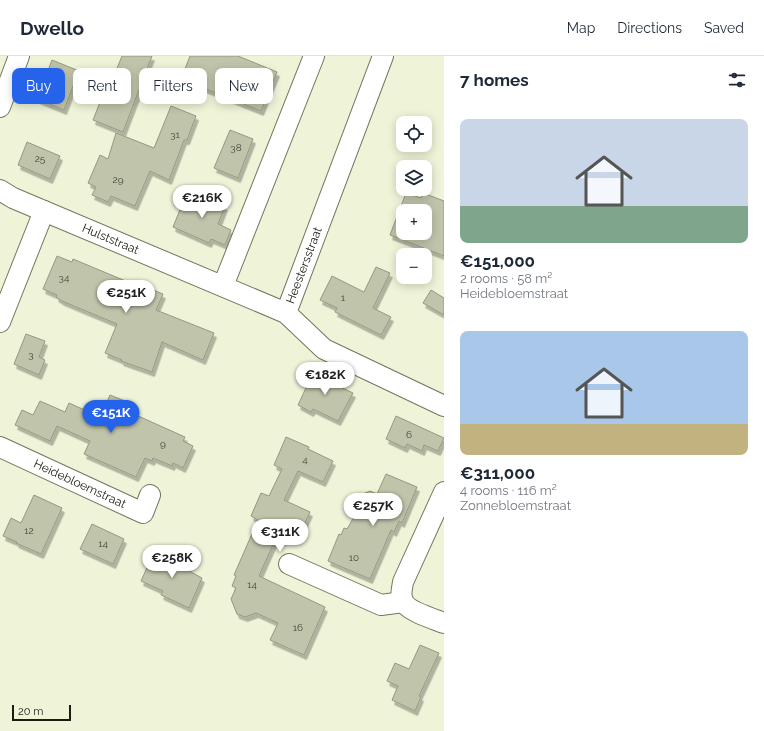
<!DOCTYPE html>
<meta charset="utf-8">
<style>
body{margin:0;font-family:Raleway,sans-serif;background:#f2f2f3;color:#1f2937;height:100vh;display:flex;flex-direction:column;font-size:15px;white-space:nowrap}
*{box-sizing:border-box;margin:0}
p{font-size:13px;color:#747a83}
.icon{flex:none;width:22px;height:22px;fill:none;stroke:currentColor;stroke-width:2;stroke-linecap:round;stroke-linejoin:round}
.map{position:relative;flex:1;overflow:hidden}
.sheet{display:flex;flex-direction:column;background:#fff;width:320px}
.sheet>*{flex:none}
.hud{position:absolute;left:12px;top:12px;width:372px;height:36px;display:flex;gap:8px}
.controls{position:absolute;left:396px;top:60px;display:grid;gap:8px}
.controls a{display:grid;place-items:center;width:36px;height:36px;border-radius:8px;background:#fff;box-shadow:0 2px 10px #0003;font-size:20px}
.scale{position:absolute;left:12px;bottom:10px;width:59px;box-sizing:border-box;padding-left:4px;border:2px solid #1b1c12;border-top:0;font-size:11px;line-height:14px;white-space:nowrap;color:#1b1c12;-webkit-text-stroke:3px #eff3d8;paint-order:stroke}
.price{position:absolute;translate:-50% -34px;padding:0 9px;border-radius:14px;background:#fff;color:#222;font-size:13px;line-height:26px;filter:drop-shadow(0 1px 2px #0008)}
.price::after{content:'';position:absolute;left:50%;top:24px;width:12px;height:9px;margin-left:-6px;background:inherit;clip-path:polygon(0 0,100% 0,50% 100%)}
.price.active{background:#2563eb;color:#fff}
ul{padding:0;list-style:none}
li{display:grid;align-content:center;gap:8px;height:212px;padding:0 16px}
li span{display:grid;place-items:center;height:124px;border-radius:8px;color:#555}
li>.icon{margin-inline-start:auto}
span .icon{width:72px;height:72px;fill:#fffc;stroke-width:1}
li b{font-size:17px}
h2{display:flex;justify-content:space-between;align-items:center;height:48px;padding:0 16px;font-size:17px}
.pill{padding:0 14px;border-radius:8px;background:#fff;box-shadow:0 2px 10px #0003;font-size:14px;line-height:36px}
.pill.active{background:#2563eb;color:#fff}
header{display:flex;align-items:center;gap:24px;box-sizing:border-box;height:56px;padding:0 20px;background:#fff;border-bottom:1px solid #e0e1e3}
header strong{font-size:19px}
nav{display:flex;gap:22px;margin-inline-start:auto;font-size:14px}
main{display:flex;flex:1;min-height:0}
.map>svg:first-child{display:block}
</style>
<header>
<strong>Dwello</strong>
<nav><a>Map</a><a>Directions</a><a>Saved</a></nav>
</header>
<main>
<div class="map">
<svg width="444" height="675" viewBox="0 0 444 675">
<defs>
<filter id="shadow"><feDropShadow dx="2.5" dy="4.5" stdDeviation="0" flood-color="#0004"/></filter>
</defs>
<rect width="100%" height="100%" fill="#eff3d8"/>
<path fill="#c0c4aa" stroke="#94987f" fill-rule="evenodd" filter="url(#shadow)" d="M 122,0 L 152,0 L 123,76 L 93,64 L 108,26 L 111,27 Z
M 190,0 L 238,0 L 277,16 L 261,55 L 181,23 Z
M 52,4 L 79,15 L 64,54 L 37,43 Z
M 171,50 L 196,60 L 187,84 L 184,84 L 169,124 L 150,115 L 135,150 L 111,140 L 108,146 L 92,139 L 96,131 L 88,127 L 100,99 L 108,103 L 116,77 L 154,92 Z
M 230,74 L 253,83 L 238,122 L 214,112 Z
M 27,86 L 60,100 L 50,123 L 18,109 Z
M 188,134 L 225,150 L 218,168 L 231,174 L 225,189 L 211,183 L 209,187 L 173,171 Z
M 406,137 L 421,142 L 423,137 L 444,145 L 444,200 L 390,179 ZM 403,155 L 425,155 L 425,177 L 403,177 Z
M 57,200 L 72,206 L 73,203 L 147,234 L 148,232 L 163,238 L 156,254 L 214,277 L 203,304 L 162,286 L 152,316 L 121,305 L 122,304 L 105,297 L 117,268 L 62,245 L 56,241 L 57,239 L 43,233 Z
M 376,211 L 390,217 L 373,252 L 391,261 L 381,279 L 335,256 L 337,252 L 320,244 L 332,220 L 364,236 Z
M 431,234 L 444,242 L 444,259 L 423,247 Z
M 26,278 L 45,285 L 39,301 L 45,304 L 39,319 L 14,308 Z
M 318,309 L 330,315 L 325,326 L 335,331 L 336,329 L 353,337 L 338,365 L 313,353 L 311,356 L 298,349 L 312,319 L 313,320 Z
M 110,339 L 130,347 L 127,355 L 185,381 L 183,385 L 193,390 L 183,412 L 173,407 L 172,410 L 153,402 L 152,405 L 145,402 L 136,421 L 84,398 L 90,385 L 57,370 L 50,385 L 15,369 L 22,354 L 33,359 L 40,345 L 65,356 L 69,347 L 89,356 L 91,352 L 102,357 Z
M 396,360 L 444,382 L 438,395 L 424,389 L 422,395 L 407,388 L 405,392 L 386,383 Z
M 286,381 L 309,391 L 308,393 L 333,405 L 323,426 L 298,415 L 284,444 L 310,456 L 298,482 L 287,477 L 283,485 L 276,482 L 259,520 L 325,551 L 304,599 L 270,584 L 278,567 L 256,557 L 245,561 L 237,558 L 231,543 L 236,532 L 232,530 L 236,520 L 234,519 L 258,464 L 251,460 L 261,437 L 269,440 L 282,413 L 274,409 Z
M 386,418 L 417,431 L 402,467 L 399,465 L 394,476 L 391,474 L 370,523 L 328,505 L 339,478 L 341,479 L 344,472 L 347,473 L 361,449 L 359,445 L 363,438 L 370,435 L 377,438 Z
M 34,439 L 62,452 L 41,498 L 16,487 L 17,486 L 3,480 L 11,462 L 21,467 Z
M 92,468 L 124,483 L 113,508 L 80,493 Z
M 155,494 L 169,500 L 167,503 L 202,522 L 189,552 L 161,539 L 163,535 L 141,525 Z
M 420,589 L 439,597 L 419,640 L 421,641 L 415,655 L 392,644 L 398,630 L 387,625 L 395,607 L 409,613 Z"/>
<g fill="none" stroke-linecap="round" stroke-linejoin="round">
<g stroke="#73765f" stroke-width="22">
<g id="minor">
<path d="M 0,51 L 19,0"/>
<path id="s1" d="M 0,134 L 13,142 L 286,257 L 324,293 L 444,350"/>
<path d="M 223,230 L 314,0"/>
<path id="s2" d="M 286,257 L 383,0"/>
<path d="M 0,266 L 44,155"/>
<path id="s3" d="M 0,391 L 143,457 L 150,439"/>
<path d="M 444,436 L 403,526 C 402,533 400,539 403,545 C 407,555 434,563 444,567"/>
<path d="M 289,508 L 381,549 L 403,546"/>
</g>
</g>
<use href="#minor" stroke="#fff" stroke-width="20"/>
</g>
<g text-anchor="middle" stroke-width="3.5" stroke-linejoin="round" paint-order="stroke">
<g font-size="10" fill="#444638">
<text x="175" y="82">31</text>
<text x="236" y="95">38</text>
<text x="40" y="106">25</text>
<text x="118" y="127">29</text>
<text x="64" y="225">34</text>
<text x="343" y="245">1</text>
<text x="31" y="302">3</text>
<text x="409" y="382">6</text>
<text x="163" y="391">9</text>
<text x="305" y="407">4</text>
<text x="29" y="478">12</text>
<text x="103" y="491">14</text>
<text x="354" y="505">10</text>
<text x="252" y="532">14</text>
<text x="298" y="575">16</text>
</g>
<g font-size="12" fill="#1b1c12" stroke="#eff3d8">
<text dy="4" stroke="none"><textPath href="#s1" startOffset="121">Hulststraat</textPath></text>
<text dy="4" stroke="none"><textPath href="#s2" startOffset="51">Heestersstraat</textPath></text>
<text dy="4" stroke="none"><textPath href="#s3" startOffset="88">Heidebloemstraat</textPath></text>
</g>
</g>
</svg>
<div class="controls">
<a><svg class="icon" aria-label="locate" viewBox="0 0 24 24"><circle cx="12" cy="12" r="6"/><path d="M12 2v4M12 18v4M2 12h4M18 12h4"/></svg></a>
<a><svg class="icon" aria-label="layers" viewBox="0 0 24 24"><path d="M12 4l9 5-9 5-9-5zM3 14l9 5 9-5"/></svg></a>
<a>+</a>
<a>−</a>
</div>
<div class="scale">20 m</div>
<b class="price" style="left:202px;top:163px">€216K</b>
<b class="price" style="left:126px;top:258px">€251K</b>
<b class="price" style="left:325px;top:340px">€182K</b>
<b class="price active" style="left:111px;top:378px">€151K</b>
<b class="price" style="left:373px;top:471px">€257K</b>
<b class="price" style="left:280px;top:497px">€311K</b>
<b class="price" style="left:172px;top:523px">€258K</b>
<div class="hud">
<a class="pill active">Buy</a>
<a class="pill">Rent</a>
<a class="pill">Filters</a>
<a class="pill">New</a>
</div>
</div>
<section class="sheet">
<h2>7 homes<svg class="icon" aria-label="filters" viewBox="0 0 24 24"><path d="M4 7h16M4 17h16"/><circle cx="9" cy="7" r="2"/><circle cx="15" cy="17" r="2"/></svg></h2>
<ul>
<li><span style="background:linear-gradient(#c9d6e8 70%,#7fa58c 0)"><svg class="icon" aria-label="home" viewBox="0 0 24 24"><path d="M3 11l9-7 9 7M6 9v11h12V9"/></svg></span><div><b>€151,000</b><p>2 rooms · 58 m²</p><p>Heidebloemstraat</p></div></li>
<li><span style="background:linear-gradient(#a9c7e8 75%,#c2b280 0)"><svg class="icon" aria-label="home" viewBox="0 0 24 24"><path d="M3 11l9-7 9 7M6 9v11h12V9"/></svg></span><div><b>€311,000</b><p>4 rooms · 116 m²</p><p>Zonnebloemstraat</p></div></li>
</ul>
</section>
</main>
